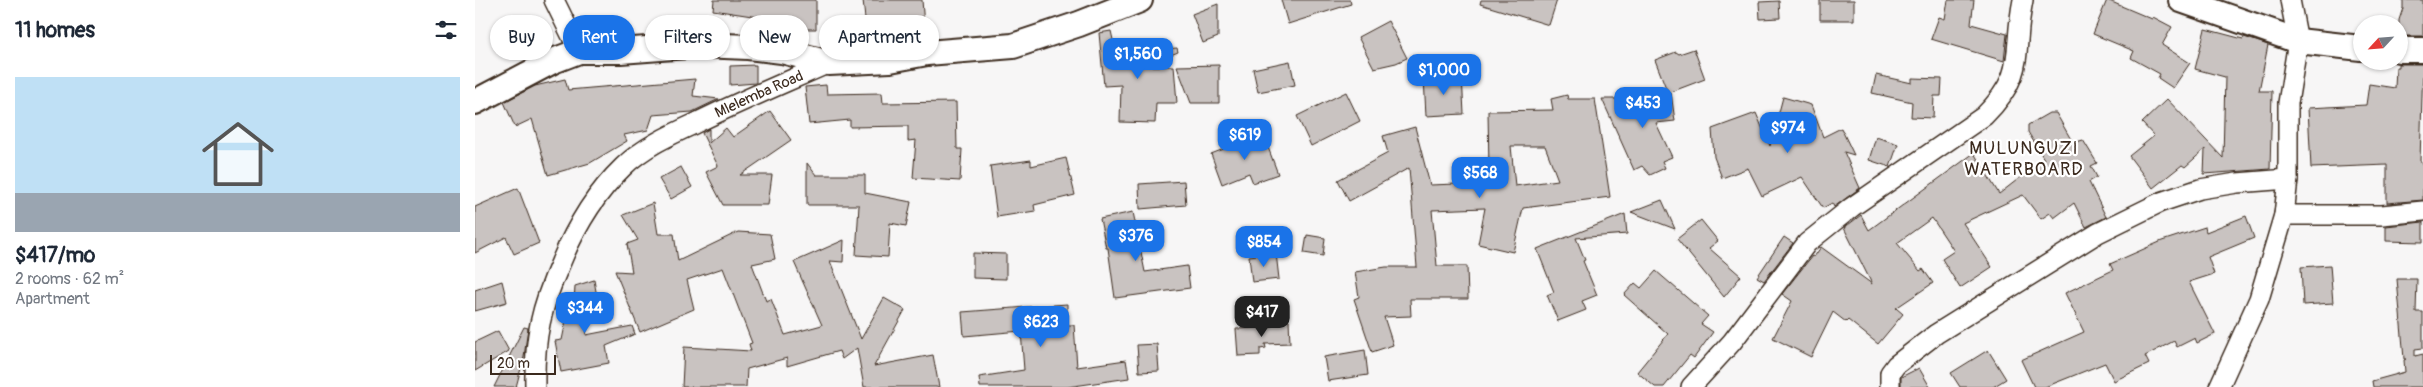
<!DOCTYPE html>
<meta charset="utf-8">
<style>
body{margin:0;font-family:Pangolin,sans-serif;background:#f6f6f7;color:#1f2937;height:100vh;display:flex;flex-direction:column;font-size:19px;white-space:nowrap}
*{box-sizing:border-box;margin:0}
p{font-size:16px;color:#747a83}
.icon{flex:none;width:28px;height:28px;fill:none;stroke:currentColor;stroke-width:2;stroke-linecap:round;stroke-linejoin:round}
.map{position:relative;flex:1;overflow:hidden}
.side{display:flex;flex-direction:column;background:#fff;width:475px}
.side>*{flex:none}
.hud{position:absolute;left:15px;top:15px;width:475px;height:45px;display:flex;gap:10px}
.needle{width:32px;rotate:244deg}
.buttons{position:absolute;left:1878px;top:15px;display:grid;gap:10px}
.buttons a{display:grid;place-items:center;width:55px;height:55px;border-radius:50%;background:#fff;box-shadow:0 1px 4px #0004;font-size:25px}
.scale{position:absolute;left:15px;bottom:12px;width:66px;box-sizing:border-box;padding-left:5px;border:2px solid #3b2a1e;border-top:0;font-size:14px;line-height:18px;white-space:nowrap;color:#3b2a1e;-webkit-text-stroke:4px #fff;paint-order:stroke}
.price{position:absolute;translate:-50% -42px;padding:0 11px;border-radius:10px;background:#1a73e8;color:#fff;font-size:16px;line-height:32px;filter:drop-shadow(0 1px 2px #0008)}
.price::after{content:'';position:absolute;left:50%;top:30px;width:15px;height:11px;margin-left:-8px;background:inherit;clip-path:polygon(0 0,100% 0,50% 100%)}
.price.current{background:#222;color:#fff}
ul{padding:0;list-style:none}
li{display:grid;align-content:center;gap:10px;height:265px;padding:0 15px}
li+li{border-top:1px solid #e0e1e3}
li span{display:grid;place-items:center;height:155px;border-radius:0px;color:#555}
li>.icon{margin-inline-start:auto}
span .icon{width:90px;height:90px;fill:#fffc;stroke-width:1}
li b{font-size:21px}
h2{display:flex;justify-content:space-between;align-items:center;height:60px;padding:0 15px;font-size:21px}
.tag{padding:0 18px;border-radius:22px;background:#fff;box-shadow:0 1px 4px #0004;font-size:18px;line-height:45px}
.tag.current{background:#1a73e8;color:#fff}
main{display:flex;flex:1;min-height:0}
.map>svg:first-child{display:block}
</style>
<main>
<section class="side">
<h2>11 homes<svg class="icon" aria-label="filters" viewBox="0 0 24 24"><path d="M4 7h16M4 17h16"/><circle cx="9" cy="7" r="2"/><circle cx="15" cy="17" r="2"/></svg></h2>
<ul>
<li><span style="background:linear-gradient(#bfe0f5 75%,#9aa5b1 0)"><svg class="icon" aria-label="home" viewBox="0 0 24 24"><path d="M3 11l9-7 9 7M6 9v11h12V9"/></svg></span><div><b>$417/mo</b><p>2 rooms · 62 m²</p><p>Apartment</p></div></li>
</ul>
</section>
<div class="map">
<svg width="1948" height="387" viewBox="0 0 1948 387">
<rect width="100%" height="100%" fill="#f7f6f6"/>
<filter id="ink" filterUnits="userSpaceOnUse"><feTurbulence type="fractalNoise" baseFrequency=".02" numOctaves="2"/><feDisplacementMap in="SourceGraphic" scale="10" xChannelSelector="R" yChannelSelector="G"/><feConvolveMatrix kernelMatrix="1 2 1 2 8 2 1 2 1" color-interpolation-filters="sRGB"/></filter>
<g filter="url(#ink)">
<path fill="#c9c3c1" stroke="#3b2a1e" fill-rule="evenodd" d="M 239,0 L 341,0 L 341,29 L 316,29 L 316,22 L 238,10 Z
M 388,0 L 447,0 L 450,39 L 413,46 L 393,47 Z
M 806,0 L 875,0 L 876,4 L 813,24 Z
M 1006,0 L 1082,0 L 1074,25 L 1005,4 Z
M 1345,0 L 1379,0 L 1379,20 L 1345,20 Z
M 1473,0 L 1499,0 L 1496,24 L 1532,34 L 1529,61 L 1456,39 L 1464,17 L 1470,19 Z
M 1632,0 L 1677,19 L 1678,17 L 1697,27 L 1687,45 L 1715,63 L 1698,88 L 1683,78 L 1685,74 L 1656,58 L 1659,51 L 1618,34 Z
M 1928,0 L 1948,0 L 1948,36 L 1924,36 L 1924,20 L 1928,8 Z
M 1304,1 L 1305,18 L 1285,19 L 1284,2 Z
M 743,4 L 743,37 L 728,43 L 717,14 Z
M 913,21 L 932,58 L 921,63 L 899,68 L 883,37 Z
M 1730,29 L 1768,39 L 1769,37 L 1793,45 L 1784,91 L 1797,91 L 1795,169 L 1729,174 L 1730,149 L 1710,167 L 1707,165 L 1678,188 L 1654,156 L 1679,136 L 1667,123 L 1692,99 L 1748,158 L 1750,77 L 1720,69 Z
M 636,31 L 641,53 L 702,48 L 703,52 L 669,66 L 699,66 L 702,103 L 681,103 L 680,123 L 645,122 L 646,85 L 629,86 L 624,33 Z
M 1219,49 L 1230,79 L 1193,93 L 1180,60 L 1201,52 L 1204,54 Z
M 815,61 L 820,85 L 783,92 L 778,69 Z
M 1924,64 L 1948,64 L 1945,161 L 1948,162 L 1948,200 L 1912,203 L 1912,165 L 1836,168 L 1833,108 L 1891,105 L 1894,84 L 1920,88 L 1921,67 L 1924,67 Z
M 281,65 L 281,83 L 255,85 L 255,66 Z
M 744,65 L 744,103 L 716,103 L 702,66 Z
M 987,75 L 989,114 L 951,116 L 949,77 Z
M 1401,75 L 1437,83 L 1437,78 L 1467,79 L 1466,96 L 1459,96 L 1458,118 L 1436,117 L 1437,102 L 1397,93 Z
M 90,79 L 93,90 L 220,79 L 218,96 L 244,99 L 217,112 L 178,115 L 173,130 L 149,135 L 152,141 L 115,163 L 73,175 L 57,119 L 40,127 L 29,102 L 60,86 Z
M 351,85 L 352,94 L 407,93 L 408,103 L 481,102 L 482,149 L 487,149 L 485,181 L 438,178 L 441,140 L 433,141 L 433,126 L 375,127 L 375,120 L 334,124 L 330,87 Z
M 871,92 L 885,121 L 836,146 L 822,116 Z
M 1196,93 L 1200,121 L 1181,123 L 1197,157 L 1187,161 L 1190,168 L 1175,175 L 1167,166 L 1159,170 L 1127,99 L 1154,99 Z
M 1092,95 L 1093,99 L 1120,99 L 1135,197 L 1048,208 L 1038,252 L 1003,244 L 1010,208 L 957,210 L 962,266 L 992,266 L 993,299 L 935,299 L 936,316 L 909,317 L 918,345 L 897,352 L 879,299 L 884,297 L 880,272 L 911,267 L 942,267 L 934,168 L 874,201 L 863,180 L 913,153 L 908,136 L 940,127 L 955,185 L 1008,183 L 1006,171 L 1014,170 L 1013,111 L 1078,110 L 1076,99 ZM 1036,146 L 1070,146 L 1083,180 L 1040,186 Z
M 1308,97 L 1336,105 L 1348,137 L 1366,128 L 1379,155 L 1369,152 L 1385,188 L 1359,207 L 1357,203 L 1348,208 L 1327,177 L 1287,196 L 1273,168 L 1247,178 L 1239,157 L 1237,129 L 1281,113 L 1295,146 Z
M 295,111 L 316,140 L 265,175 L 297,175 L 293,205 L 248,205 L 231,172 L 243,166 L 227,133 L 234,129 L 234,143 L 251,128 L 258,137 Z
M 1574,113 L 1581,113 L 1598,143 L 1608,140 L 1622,163 L 1616,166 L 1622,177 L 1614,182 L 1631,217 L 1611,227 L 1599,203 L 1579,218 L 1575,213 L 1566,219 L 1548,195 L 1488,223 L 1517,267 L 1485,288 L 1467,259 L 1479,251 L 1457,218 L 1422,243 L 1445,271 L 1448,269 L 1458,283 L 1421,308 L 1428,314 L 1403,344 L 1373,320 L 1371,322 L 1358,312 L 1336,357 L 1298,338 L 1317,301 L 1307,294 L 1337,256 L 1339,257 L 1346,247 L 1397,284 L 1369,228 L 1386,215 L 1394,230 L 1499,153 L 1524,194 L 1569,159 L 1553,132 L 1553,125 Z
M 788,134 L 803,174 L 778,183 L 774,173 L 747,184 L 736,154 Z
M 1401,137 L 1423,144 L 1415,167 L 1394,160 Z
M 591,158 L 600,195 L 559,205 L 560,211 L 522,217 L 515,166 L 556,160 L 556,166 Z
M 332,163 L 341,175 L 390,175 L 390,193 L 436,202 L 431,226 L 415,223 L 413,257 L 381,255 L 384,205 L 332,205 Z
M 206,167 L 217,187 L 196,199 L 184,179 Z
M 709,181 L 711,205 L 665,209 L 664,184 Z
M 43,188 L 64,243 L 39,254 L 31,237 L 0,253 L 0,207 Z
M 1187,200 L 1200,229 L 1156,212 Z
M 178,203 L 183,234 L 199,234 L 203,261 L 263,232 L 295,234 L 300,259 L 277,264 L 291,301 L 296,299 L 310,335 L 347,325 L 319,262 L 369,240 L 368,262 L 355,261 L 386,339 L 409,298 L 430,310 L 399,366 L 458,355 L 464,387 L 389,387 L 382,348 L 367,359 L 364,351 L 312,366 L 312,358 L 272,369 L 271,387 L 207,387 L 209,347 L 276,351 L 274,344 L 277,343 L 248,268 L 212,280 L 219,309 L 165,332 L 140,271 L 157,272 L 152,244 L 163,240 L 148,215 Z
M 658,212 L 670,272 L 712,266 L 715,288 L 640,298 L 633,248 L 631,248 L 625,219 Z
M 1150,214 L 1152,234 L 1101,238 L 1110,260 L 1108,261 L 1122,295 L 1107,301 L 1111,310 L 1083,321 L 1072,295 L 1079,292 L 1062,249 Z
M 1771,216 L 1779,238 L 1733,257 L 1739,274 L 1714,282 L 1740,334 L 1722,343 L 1720,338 L 1702,347 L 1699,341 L 1670,356 L 1674,364 L 1639,381 L 1630,363 L 1570,387 L 1559,387 L 1546,360 L 1609,332 L 1590,293 L 1638,270 L 1635,264 L 1687,241 L 1730,227 L 1731,232 Z
M 1226,220 L 1243,241 L 1234,248 L 1266,276 L 1249,297 L 1202,239 Z
M 1948,222 L 1948,242 L 1911,241 L 1911,226 Z
M 832,235 L 850,238 L 848,256 L 829,253 Z
M 1309,237 L 1318,243 L 1289,281 L 1282,277 Z
M 498,253 L 531,254 L 531,279 L 498,278 Z
M 801,253 L 804,279 L 777,282 L 774,256 Z
M 1855,265 L 1858,303 L 1828,305 L 1826,267 Z
M 1181,271 L 1233,316 L 1226,324 L 1238,332 L 1219,358 L 1215,355 L 1189,387 L 1180,387 L 1162,372 L 1193,334 L 1149,295 L 1160,283 L 1166,288 Z
M 1922,279 L 1942,279 L 1941,312 L 1948,312 L 1948,348 L 1940,349 L 1940,356 L 1948,354 L 1948,387 L 1898,387 L 1897,381 L 1930,372 L 1929,360 L 1931,359 L 1929,359 Z
M 119,280 L 122,297 L 118,300 L 111,335 L 157,326 L 160,334 L 131,346 L 134,363 L 86,372 L 80,341 L 87,340 L 95,302 L 99,302 L 100,286 Z
M 27,281 L 32,302 L 0,311 L 0,290 Z
M 592,304 L 592,325 L 599,325 L 602,367 L 651,360 L 654,378 L 592,387 L 505,387 L 504,377 L 549,370 L 546,331 L 489,336 L 487,312 Z
M 814,320 L 815,343 L 790,344 L 791,348 L 785,349 L 785,355 L 763,356 L 761,329 L 797,327 L 797,321 Z
M 49,327 L 53,328 L 49,357 L 41,387 L 19,387 Z
M 23,331 L 34,351 L 0,371 L 0,342 Z
M 682,344 L 684,371 L 664,372 L 662,345 Z
M 890,350 L 893,375 L 853,381 L 849,357 Z
M 1513,350 L 1531,379 L 1518,387 L 1485,387 L 1476,373 Z
M 1444,368 L 1455,387 L 1426,387 L 1426,377 Z"/>
<g fill="none" stroke-linecap="round" stroke-linejoin="round">
<g stroke="#3b2a1e" stroke-width="22">
<g id="minor">
<path d="M 79,0 L 104,51"/>
<path d="M 1809,215 L 1907,215 L 1948,211"/>
<path id="s1" d="M 60,387 C 59,338 66,307 86,262 C 101,226 120,194 148,167 C 167,148 195,135 219,124 C 263,102 309,83 354,63"/>
<path d="M 1216,387 L 1257,342 L 1332,243 L 1377,207 L 1509,116 C 1553,72 1537,53 1548,0"/>
<path d="M 1415,387 L 1415,373 L 1421,365 L 1461,334 L 1623,233 L 1686,202 L 1725,189 L 1762,183 L 1813,179"/>
<path d="M 1744,387 L 1784,299 L 1809,215 L 1813,179 L 1813,103 L 1823,41 L 1815,0"/>
</g>
</g>
<g stroke="#3b2a1e" stroke-width="28">
<path id="tertiary" d="M 1706,0 L 1823,41 L 1886,48
M 1924,50 L 1948,50
M 0,102 L 78,61 L 104,51 L 145,51 L 226,45 L 273,47 L 307,51 L 354,63 L 415,60 L 452,53 L 538,46 L 604,24 L 665,0"/>
</g>
<use href="#minor" stroke="#fff" stroke-width="19"/>
<use href="#tertiary" stroke="#fff" stroke-width="24"/>
</g>
</g>
<g text-anchor="middle" stroke-width="4.5" stroke-linejoin="round" paint-order="stroke">
<g font-size="15" fill="#3b2a1e" stroke="#fff">
<text dy="5" stroke="none"><textPath href="#s1" startOffset="398">Mlelemba Road</textPath></text>
</g>
<g font-size="18" letter-spacing="1" fill="#3b2a1e" stroke="#fff">
<text x="1549" y="154">MULUNGUZI<tspan x="1549" dy="21">WATERBOARD</tspan></text>
</g>
</g>
</svg>
<div class="buttons">
<a><svg class="needle" viewBox="-14 -14 28 28"><path d="M0-13l5 13h-10z" fill="#e53935"/><path d="M0 13l5-13h-10z" fill="#747a83"/></svg></a>
</div>
<div class="scale">20 m</div>
<b class="price" style="left:663px;top:80px">$1,560</b>
<b class="price" style="left:969px;top:96px">$1,000</b>
<b class="price" style="left:1168px;top:129px">$453</b>
<b class="price" style="left:1313px;top:154px">$974</b>
<b class="price" style="left:770px;top:161px">$619</b>
<b class="price" style="left:1005px;top:199px">$568</b>
<b class="price" style="left:661px;top:262px">$376</b>
<b class="price" style="left:789px;top:268px">$854</b>
<b class="price" style="left:110px;top:334px">$344</b>
<b class="price current" style="left:787px;top:338px">$417</b>
<b class="price" style="left:566px;top:348px">$623</b>
<div class="hud">
<a class="tag">Buy</a>
<a class="tag current">Rent</a>
<a class="tag">Filters</a>
<a class="tag">New</a>
<a class="tag">Apartment</a>
</div>
</div>
</main>
